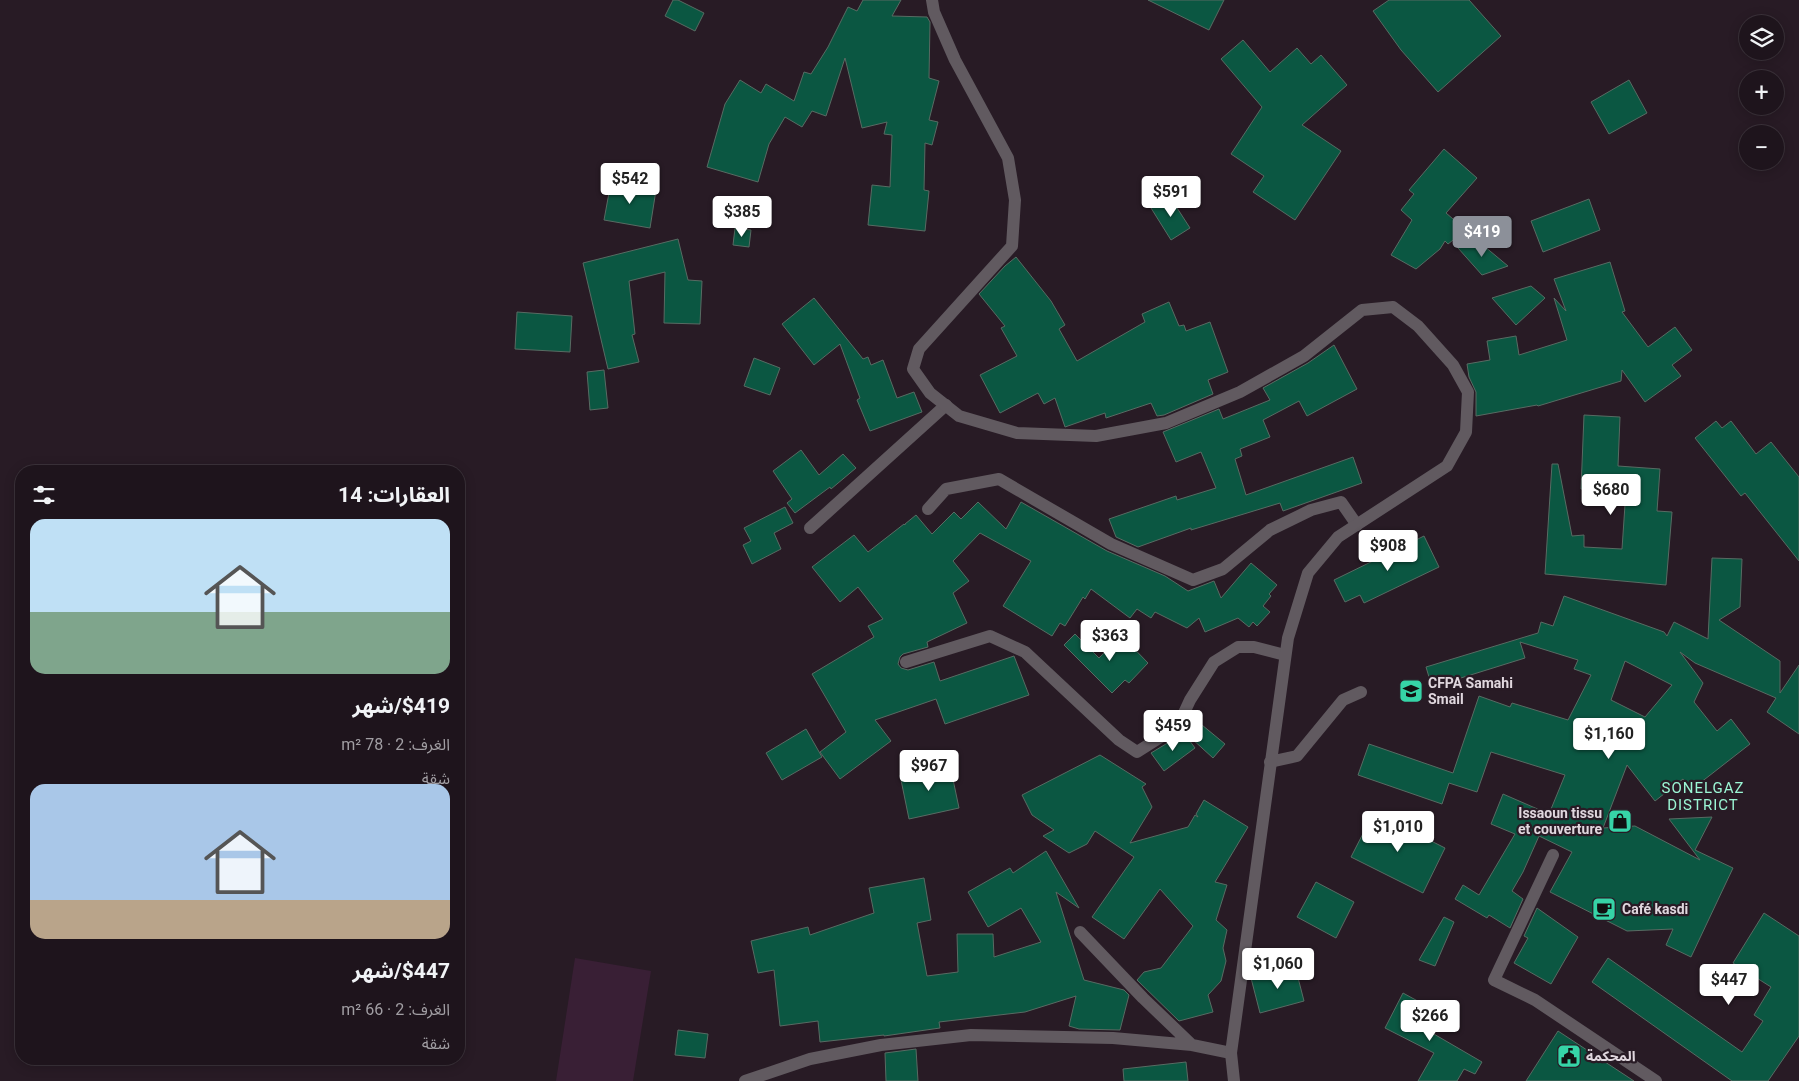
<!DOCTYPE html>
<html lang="ar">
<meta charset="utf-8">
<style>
body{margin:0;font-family:Roboto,"Noto Sans Arabic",sans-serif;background:#2b2129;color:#f1f3f6;direction:rtl;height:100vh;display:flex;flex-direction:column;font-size:19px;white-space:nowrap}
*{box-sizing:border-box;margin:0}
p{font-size:16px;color:#a19ea3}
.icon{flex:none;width:28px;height:28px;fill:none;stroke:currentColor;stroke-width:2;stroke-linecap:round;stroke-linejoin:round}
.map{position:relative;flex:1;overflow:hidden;direction:ltr}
.sheet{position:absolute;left:15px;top:465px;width:450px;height:600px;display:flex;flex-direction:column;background:#1e141c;border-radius:20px;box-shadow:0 2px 12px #0003,0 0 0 1px #3c333b;direction:rtl}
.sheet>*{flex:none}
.fabs{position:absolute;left:1739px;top:15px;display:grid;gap:10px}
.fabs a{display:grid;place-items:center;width:45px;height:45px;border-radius:50%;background:#1e141c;box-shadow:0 2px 12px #0003,0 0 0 1px #3c333b;font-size:25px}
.price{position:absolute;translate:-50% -42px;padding:0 11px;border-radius:5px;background:#fff;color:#222;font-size:16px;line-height:32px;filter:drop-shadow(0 1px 2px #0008)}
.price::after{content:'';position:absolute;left:50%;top:30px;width:15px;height:11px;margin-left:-8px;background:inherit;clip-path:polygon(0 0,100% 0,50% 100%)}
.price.active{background:#8c9099;color:#fff}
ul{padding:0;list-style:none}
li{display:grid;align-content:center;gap:10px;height:265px;padding:0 15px}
li span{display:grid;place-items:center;height:155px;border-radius:15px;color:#555}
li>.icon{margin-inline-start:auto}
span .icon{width:90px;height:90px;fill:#fffc;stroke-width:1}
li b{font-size:21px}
h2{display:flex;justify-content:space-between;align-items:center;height:60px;padding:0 15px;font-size:21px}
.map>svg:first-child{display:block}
</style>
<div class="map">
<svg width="1799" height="1081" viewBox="0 0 1799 1081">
<rect width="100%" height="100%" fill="#281b25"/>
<path fill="#391f35" d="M 575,958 L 651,971 L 633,1081 L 556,1081 Z"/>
<path fill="#0b5742" stroke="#586b63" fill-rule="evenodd" d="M 673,0 L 678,0 L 704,13 L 695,31 L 665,16 Z
M 863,0 L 901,0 L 892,16 L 927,17 L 930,22 L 929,78 L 939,81 L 929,120 L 938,122 L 932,145 L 925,143 L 924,190 L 929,191 L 925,231 L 868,225 L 872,185 L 890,187 L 892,135 L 884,134 L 887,122 L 862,128 L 845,58 L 826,116 L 812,111 L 802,127 L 785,117 L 769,144 L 758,182 L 707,167 L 725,104 L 740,80 L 761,93 L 766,84 L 794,101 L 804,72 L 811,74 L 828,47 L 848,7 L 857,11 Z
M 1148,0 L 1224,0 L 1209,30 Z
M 1389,0 L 1469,0 L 1501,36 L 1438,92 L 1401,50 L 1373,11 Z
M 1243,40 L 1270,72 L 1297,48 L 1311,64 L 1321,55 L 1347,85 L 1302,125 L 1341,151 L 1295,220 L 1253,192 L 1264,176 L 1231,154 L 1262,107 L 1221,59 Z
M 1629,80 L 1647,113 L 1609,134 L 1591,102 Z
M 1444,149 L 1477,178 L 1446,213 L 1466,230 L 1448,244 L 1445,241 L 1440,249 L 1416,269 L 1391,255 L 1412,220 L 1401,210 L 1414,194 L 1409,190 Z
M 611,182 L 656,190 L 650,228 L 604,220 Z
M 1170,197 L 1190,228 L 1171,240 L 1151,208 Z
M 1589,199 L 1600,230 L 1543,252 L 1531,221 Z
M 735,228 L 751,230 L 749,247 L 733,245 Z
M 678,239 L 688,280 L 702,281 L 700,324 L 664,323 L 665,272 L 629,281 L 635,334 L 632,335 L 639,362 L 608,369 L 583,263 Z
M 1478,241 L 1508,266 L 1482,275 L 1458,248 Z
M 1016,257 L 1051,301 L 1065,325 L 1059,329 L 1077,361 L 1145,322 L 1142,314 L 1169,302 L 1179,326 L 1184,325 L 1186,331 L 1210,322 L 1228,372 L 1208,380 L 1213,394 L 1164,415 L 1157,416 L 1151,403 L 1106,418 L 1105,413 L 1065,427 L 1055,398 L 1044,404 L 1038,393 L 1000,413 L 980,375 L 1017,356 L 1001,328 L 1005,326 L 979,294 L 1005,266 Z
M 1610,262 L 1625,311 L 1622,312 L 1648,347 L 1675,327 L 1692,350 L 1672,365 L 1681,376 L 1645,402 L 1622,370 L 1621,381 L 1538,406 L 1537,405 L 1476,416 L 1476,392 L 1469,377 L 1467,364 L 1490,360 L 1487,341 L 1516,336 L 1519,355 L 1567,340 L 1554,298 L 1566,311 L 1554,279 Z
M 1531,286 L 1545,298 L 1516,325 L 1492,298 Z
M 814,298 L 863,359 L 868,357 L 871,365 L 883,360 L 897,398 L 914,392 L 922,412 L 870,431 L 857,400 L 860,398 L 840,344 L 814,365 L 782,324 Z
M 517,312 L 572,316 L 570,352 L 515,349 Z
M 1334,345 L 1357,389 L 1307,416 L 1299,401 L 1263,420 L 1270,437 L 1240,449 L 1242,456 L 1235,459 L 1246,495 L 1353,457 L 1362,483 L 1283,511 L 1280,503 L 1191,530 L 1191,528 L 1138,547 L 1116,537 L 1109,519 L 1176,496 L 1177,500 L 1216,488 L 1201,452 L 1176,462 L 1163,432 L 1219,409 L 1223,419 L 1270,400 L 1263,388 L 1308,363 Z
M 754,358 L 780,368 L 770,395 L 744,386 Z
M 604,370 L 608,408 L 590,410 L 587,372 Z
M 1584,415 L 1620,417 L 1618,466 L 1660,469 L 1657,511 L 1672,512 L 1666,585 L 1545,574 L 1552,464 L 1558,464 L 1572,536 L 1584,535 L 1584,547 L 1622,549 L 1626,490 L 1581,489 Z
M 1716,421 L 1722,428 L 1731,421 L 1756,454 L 1771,442 L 1799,477 L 1799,561 L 1745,493 L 1741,496 L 1695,438 Z
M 801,450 L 819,475 L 843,454 L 856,468 L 831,489 L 830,487 L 795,513 L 787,503 L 792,499 L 773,471 Z
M 978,502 L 1006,529 L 1021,502 L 1107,551 L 1165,576 L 1188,591 L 1214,581 L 1221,598 L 1251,563 L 1277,585 L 1269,594 L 1271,596 L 1263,606 L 1270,612 L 1257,626 L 1253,622 L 1249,627 L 1238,618 L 1205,632 L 1199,618 L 1187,628 L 1155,612 L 1151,618 L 1137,609 L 1130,618 L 1091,589 L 1085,599 L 1083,597 L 1065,626 L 1060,623 L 1052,636 L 1003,606 L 1031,561 L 980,533 L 953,561 L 969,581 L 953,593 L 967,623 L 927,642 L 928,647 L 903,654 L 900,657 L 898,664 L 901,668 L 908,670 L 934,662 L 940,681 L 1014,656 L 1029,695 L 945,724 L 936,699 L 875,720 L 891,741 L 840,779 L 820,752 L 846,732 L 812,674 L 874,637 L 868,626 L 883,619 L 858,587 L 840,602 L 812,567 L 854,535 L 868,552 L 904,524 L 905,525 L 905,524 L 916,515 L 932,534 L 954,512 L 961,519 Z
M 785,507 L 793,523 L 774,533 L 781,549 L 752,564 L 743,545 L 751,541 L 744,528 Z
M 1424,536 L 1439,567 L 1364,603 L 1360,595 L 1345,602 L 1334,580 Z
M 1712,558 L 1742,559 L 1740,607 L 1719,620 L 1780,661 L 1780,693 L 1799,665 L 1799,734 L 1767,712 L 1776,698 L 1695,663 L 1680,652 L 1703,683 L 1694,702 L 1717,731 L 1731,719 L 1750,744 L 1691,790 L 1683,779 L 1655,801 L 1627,765 L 1603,828 L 1635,826 L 1700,860 L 1669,819 L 1712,817 L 1695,850 L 1733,868 L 1691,957 L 1666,945 L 1673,929 L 1627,931 L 1550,892 L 1572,852 L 1539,836 L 1523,872 L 1512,891 L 1523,899 L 1510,928 L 1489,915 L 1487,918 L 1455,899 L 1463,885 L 1479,895 L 1515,834 L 1491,824 L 1503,794 L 1549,814 L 1565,775 L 1491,752 L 1477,792 L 1449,783 L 1442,804 L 1358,775 L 1369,744 L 1453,773 L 1479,696 L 1510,707 L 1512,703 L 1568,720 L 1591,675 L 1574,669 L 1578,660 L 1520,642 L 1525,658 L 1432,687 L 1426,667 L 1538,633 L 1541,622 L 1553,626 L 1564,596 L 1664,632 L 1667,636 L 1674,622 L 1708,639 ZM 1625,661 L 1672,685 L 1645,717 L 1611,700 Z
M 1075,634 L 1099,658 L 1121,635 L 1148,663 L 1129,683 L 1125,680 L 1112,693 L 1064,645 Z
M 1202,725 L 1225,744 L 1213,758 L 1191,738 Z
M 806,729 L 822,757 L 782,780 L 766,753 Z
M 1184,733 L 1195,748 L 1164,771 L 1151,753 Z
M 1100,755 L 1146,784 L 1142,787 L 1152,807 L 1130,843 L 1188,827 L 1195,815 L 1198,817 L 1196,814 L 1204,800 L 1248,827 L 1215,882 L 1227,885 L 1216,920 L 1227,930 L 1223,948 L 1226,961 L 1221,981 L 1208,995 L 1213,1012 L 1179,1021 L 1137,980 L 1144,972 L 1161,968 L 1193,926 L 1160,889 L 1124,939 L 1092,917 L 1134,857 L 1095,831 L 1087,844 L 1069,853 L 1043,836 L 1054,830 L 1032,815 L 1022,795 Z
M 950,765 L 959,808 L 909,819 L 900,775 Z
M 1374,812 L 1445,848 L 1423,893 L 1351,857 Z
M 1046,851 L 1079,908 L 1056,892 L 1084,980 L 1124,990 L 1129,995 L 1120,1030 L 1079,1029 L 1069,1026 L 1076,996 L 1025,1012 L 939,1022 L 940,1028 L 884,1036 L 884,1035 L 820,1042 L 818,1021 L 780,1026 L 774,970 L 758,973 L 751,941 L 808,927 L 810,935 L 874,913 L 869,888 L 924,878 L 931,920 L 917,923 L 927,976 L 958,972 L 957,934 L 993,934 L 994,957 L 1041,942 L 1021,908 L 988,927 L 968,892 L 1010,868 L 1013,873 Z
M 1316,882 L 1354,902 L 1336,938 L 1297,917 Z
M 1537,908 L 1578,937 L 1551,984 L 1514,963 L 1528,938 L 1524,936 Z
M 1764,913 L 1799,936 L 1799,1036 L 1768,1081 L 1732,1081 L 1592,982 L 1608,958 L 1742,1052 L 1763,1021 L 1754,1015 L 1771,987 L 1733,963 Z
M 1444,917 L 1454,922 L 1435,966 L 1419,960 Z
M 1295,966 L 1304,1001 L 1260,1013 L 1251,978 Z
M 1403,993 L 1436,1011 L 1427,1030 L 1482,1062 L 1475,1074 L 1464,1069 L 1457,1081 L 1418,1081 L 1434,1053 L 1385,1028 Z
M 678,1030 L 708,1034 L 705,1058 L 675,1055 Z
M 1558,1031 L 1634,1081 L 1526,1081 Z
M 916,1049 L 918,1081 L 886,1081 L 885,1053 Z
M 1186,1062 L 1188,1081 L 1124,1081 L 1123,1069 Z"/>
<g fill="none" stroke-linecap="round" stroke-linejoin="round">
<path stroke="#615a60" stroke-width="12" d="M 928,509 L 946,489 L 999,479 L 1111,544 L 1193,580 L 1223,569 L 1270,530 L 1311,510 L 1341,502 L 1357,525
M 810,528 L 946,405
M 906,662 L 990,636 L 1025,652 L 1119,740 L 1137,752 L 1178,726 L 1190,700 L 1214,662 L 1238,647 L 1254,647 L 1285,655
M 1270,762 L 1297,756 L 1343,700 L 1361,692
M 1553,855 L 1494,980 L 1535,1000 L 1656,1081
M 1080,932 L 1143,998 L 1192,1045
M 745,1081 L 810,1059 L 881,1045 L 971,1035 L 1113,1038 L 1192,1045 L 1231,1053"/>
<path stroke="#615a60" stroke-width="12" d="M 932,0 L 934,12 L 955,60 L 1008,158 L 1015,200 L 1012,246 L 919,349 L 913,369 L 930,393 L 959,416 L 1017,433 L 1096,436 L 1166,423 L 1240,392 L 1304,356 L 1362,310 L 1393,307 L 1418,326 L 1453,365 L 1468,392 L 1466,432 L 1447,466 L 1338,537 L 1308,573 L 1288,638 L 1231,1053 L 1234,1081"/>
</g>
<defs>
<g id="university-square" transform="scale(1.25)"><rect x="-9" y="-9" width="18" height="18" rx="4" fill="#36d4a7" stroke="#281b25"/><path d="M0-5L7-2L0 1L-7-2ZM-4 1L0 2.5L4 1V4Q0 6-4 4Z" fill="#111"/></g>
<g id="shop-square" transform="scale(1.25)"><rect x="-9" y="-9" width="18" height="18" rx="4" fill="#36d4a7" stroke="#281b25"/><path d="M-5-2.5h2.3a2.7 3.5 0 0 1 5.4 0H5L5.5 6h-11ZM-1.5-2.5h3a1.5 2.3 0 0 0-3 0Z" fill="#111"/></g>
<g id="cafe-square" transform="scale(1.25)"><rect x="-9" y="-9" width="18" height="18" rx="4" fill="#36d4a7" stroke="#281b25"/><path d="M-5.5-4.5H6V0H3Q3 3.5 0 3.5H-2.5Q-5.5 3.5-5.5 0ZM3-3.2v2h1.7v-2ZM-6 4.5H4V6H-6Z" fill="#111"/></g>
<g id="civic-square" transform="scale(1.25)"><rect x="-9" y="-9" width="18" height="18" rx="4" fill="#36d4a7" stroke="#281b25"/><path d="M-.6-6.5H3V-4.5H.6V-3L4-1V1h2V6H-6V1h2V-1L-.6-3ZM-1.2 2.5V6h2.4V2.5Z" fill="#111"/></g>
</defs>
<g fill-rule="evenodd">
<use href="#university-square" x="1411" y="691"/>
<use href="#shop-square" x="1620" y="821"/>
<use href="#cafe-square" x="1604" y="909"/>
<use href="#civic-square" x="1569" y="1056"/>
</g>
<g text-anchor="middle" stroke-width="4.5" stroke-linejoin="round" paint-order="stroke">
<g font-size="14" font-weight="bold" fill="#e0d7de" stroke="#281b25" text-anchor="start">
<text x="1428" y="688">CFPA Samahi<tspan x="1428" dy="16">Smail</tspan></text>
<text x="1602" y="818" text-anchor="end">Issaoun tissu<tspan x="1602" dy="16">et couverture</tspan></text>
<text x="1622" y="914">Café kasdi</text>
<text x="1586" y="1061">المحكمة</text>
</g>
<g font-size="15" letter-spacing="1" fill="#9bf6d4" stroke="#281b25">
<text x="1703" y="793">SONELGAZ<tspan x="1703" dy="17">DISTRICT</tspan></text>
</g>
</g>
</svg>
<div class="fabs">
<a><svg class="icon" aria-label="layers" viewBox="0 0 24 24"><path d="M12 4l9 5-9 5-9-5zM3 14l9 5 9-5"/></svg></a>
<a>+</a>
<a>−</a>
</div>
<b class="price" style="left:630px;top:205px">$542</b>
<b class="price" style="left:1171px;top:218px">$591</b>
<b class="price" style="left:742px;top:238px">$385</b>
<b class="price active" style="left:1482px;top:258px">$419</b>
<b class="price" style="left:1611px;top:516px">$680</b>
<b class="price" style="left:1388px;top:572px">$908</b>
<b class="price" style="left:1110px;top:662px">$363</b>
<b class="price" style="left:1173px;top:752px">$459</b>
<b class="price" style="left:1609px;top:760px">$1,160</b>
<b class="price" style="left:929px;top:792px">$967</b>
<b class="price" style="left:1398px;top:853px">$1,010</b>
<b class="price" style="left:1278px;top:990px">$1,060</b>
<b class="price" style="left:1729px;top:1006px">$447</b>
<b class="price" style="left:1430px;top:1042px">$266</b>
<section class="sheet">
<h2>العقارات: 14<svg class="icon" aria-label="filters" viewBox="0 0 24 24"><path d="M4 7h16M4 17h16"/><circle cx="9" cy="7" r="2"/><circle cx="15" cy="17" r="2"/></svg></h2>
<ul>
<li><span style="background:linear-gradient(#bfe0f5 60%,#7fa58c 0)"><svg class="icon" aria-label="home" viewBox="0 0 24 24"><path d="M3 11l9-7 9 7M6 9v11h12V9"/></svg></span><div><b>$419/شهر</b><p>الغرف: 2 · 78 m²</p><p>شقة</p></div></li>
<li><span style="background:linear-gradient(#a9c7e8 75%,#b9a48a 0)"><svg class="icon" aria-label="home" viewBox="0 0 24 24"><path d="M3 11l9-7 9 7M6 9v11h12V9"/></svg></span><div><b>$447/شهر</b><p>الغرف: 2 · 66 m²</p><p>شقة</p></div></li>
</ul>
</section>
</div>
